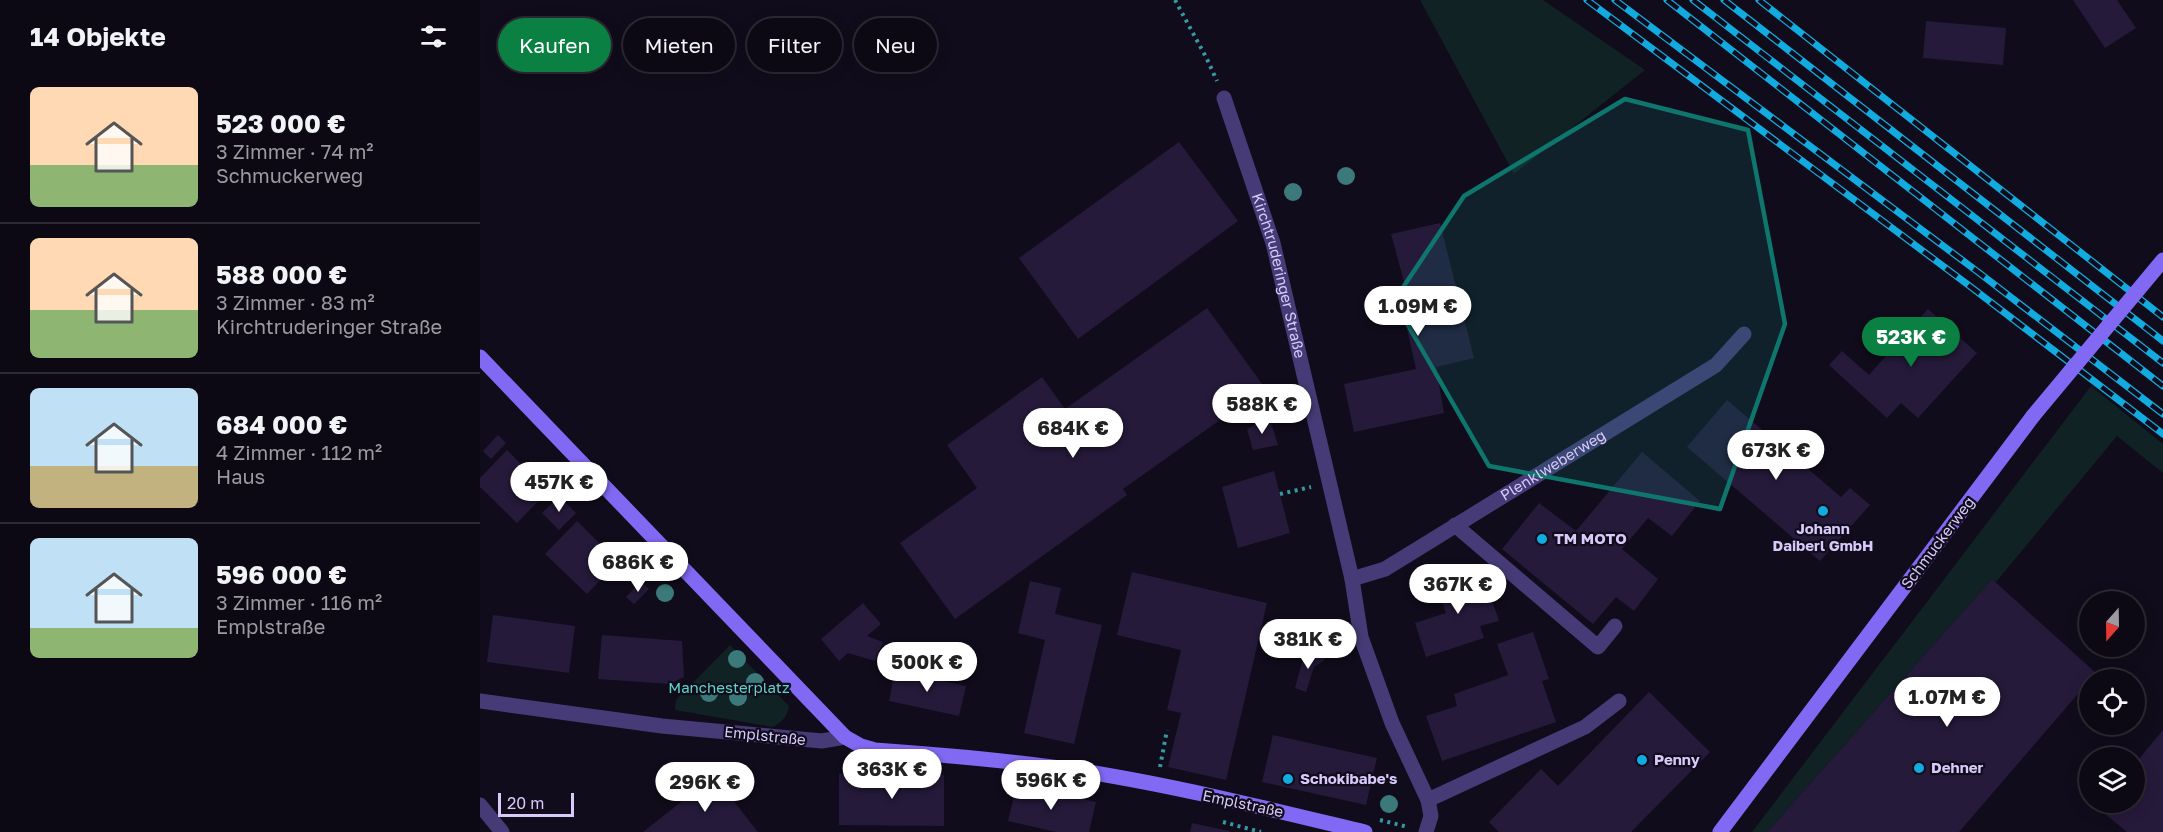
<!DOCTYPE html>
<html lang="de">
<meta charset="utf-8">
<style>
body{margin:0;font-family:"Golos Text",sans-serif;background:#16121d;color:#f1f3f6;height:100vh;display:flex;flex-direction:column;font-size:22px;white-space:nowrap}
*{box-sizing:border-box;margin:0}
p{font-size:20px;color:#9a9aa0}
.icon{flex:none;width:33px;height:33px;fill:none;stroke:currentColor;stroke-width:2;stroke-linecap:round;stroke-linejoin:round}
.map{position:relative;flex:1;overflow:hidden}
.details{display:flex;flex-direction:column;background:#0d0914;width:480px}
.details>*{flex:none}
.guide{position:absolute;left:18px;top:18px;width:570px;height:54px;display:flex;gap:12px}
.needle{width:39px;rotate:200deg}
.tools{position:absolute;left:1599px;top:591px;display:grid;gap:12px}
.tools a{display:grid;place-items:center;width:66px;height:66px;border-radius:50%;background:#0d0914;box-shadow:0 3px 15px #0003,0 0 0 2px #2d2a34;font-size:30px}
.scale{position:absolute;left:18px;bottom:15px;width:76px;box-sizing:border-box;padding-left:6px;border:3px solid #d7cafb;border-top:0;font-size:16px;line-height:21px;white-space:nowrap;color:#d7cafb;-webkit-text-stroke:4px #110c1b;paint-order:stroke}
.price{position:absolute;translate:-50% -51px;padding:0 14px;border-radius:21px;background:#fff;color:#222;font-size:20px;line-height:39px;filter:drop-shadow(0 2px 3px #0008)}
.price::after{content:'';position:absolute;left:50%;top:36px;width:18px;height:14px;margin-left:-9px;background:inherit;clip-path:polygon(0 0,100% 0,50% 100%)}
.price.active{background:#0b8043;color:#fff}
ul{padding:0;list-style:none}
li{display:flex;align-items:center;gap:18px;height:150px;padding:0 30px}
li+li{border-top:2px solid #2d2a34}
li span{display:grid;place-items:center;flex:none;width:168px;height:120px;border-radius:9px;color:#555}
li>.icon{margin-inline-start:auto}
span .icon{width:72px;height:72px;fill:#fffc;stroke-width:1}
li b{font-size:26px}
h2{display:flex;justify-content:space-between;align-items:center;height:72px;padding:0 30px;font-size:26px}
.chip{padding:0 21px;border-radius:27px;background:#0d0914;box-shadow:0 3px 15px #0003,0 0 0 2px #2d2a34;font-size:21px;line-height:54px}
.chip.active{background:#0b8043;color:#fff}
main{display:flex;flex:1;min-height:0}
.map>svg:first-child{display:block}
</style>
<main>
<section class="details">
<h2>14 Objekte<svg class="icon" aria-label="filters" viewBox="0 0 24 24"><path d="M4 7h16M4 17h16"/><circle cx="9" cy="7" r="2"/><circle cx="15" cy="17" r="2"/></svg></h2>
<ul>
<li><span style="background:linear-gradient(#ffd9b3 65%,#8fb573 0)"><svg class="icon" aria-label="home" viewBox="0 0 24 24"><path d="M3 11l9-7 9 7M6 9v11h12V9"/></svg></span><div><b>523 000 €</b><p>3 Zimmer · 74 m²</p><p>Schmuckerweg</p></div></li>
<li><span style="background:linear-gradient(#ffd9b3 60%,#8fb573 0)"><svg class="icon" aria-label="home" viewBox="0 0 24 24"><path d="M3 11l9-7 9 7M6 9v11h12V9"/></svg></span><div><b>588 000 €</b><p>3 Zimmer · 83 m²</p><p>Kirchtruderinger Straße</p></div></li>
<li><span style="background:linear-gradient(#bfe0f5 65%,#c2b280 0)"><svg class="icon" aria-label="home" viewBox="0 0 24 24"><path d="M3 11l9-7 9 7M6 9v11h12V9"/></svg></span><div><b>684 000 €</b><p>4 Zimmer · 112 m²</p><p>Haus</p></div></li>
<li><span style="background:linear-gradient(#bfe0f5 75%,#8fb573 0)"><svg class="icon" aria-label="home" viewBox="0 0 24 24"><path d="M3 11l9-7 9 7M6 9v11h12V9"/></svg></span><div><b>596 000 €</b><p>3 Zimmer · 116 m²</p><p>Emplstraße</p></div></li>
</ul>
</section>
<div class="map">
<svg width="1683" height="832" viewBox="0 0 1683 832">
<rect width="100%" height="100%" fill="#110c1b"/>
<path fill="#102224" d="M 940,0 L 1063,0 L 1165,70 L 1034,174 Z
M 1611,386 L 1683,444 L 1683,473 L 1637,436 L 1516,582 L 1512,579 L 1287,832 L 1272,832 Z
M 250,645 L 309,706 C 307,717 303,721 293,727 L 195,710 L 196,700 Z"/>
<path fill="#251a3a" d="M 1593,0 L 1637,0 L 1656,28 L 1625,48 Z
M 1446,21 L 1526,28 L 1523,65 L 1443,58 Z
M 699,142 L 758,221 L 598,339 L 539,258 Z
M 960,223 L 994,358 L 956,367 L 964,413 L 874,432 L 864,384 L 936,369 L 927,329 L 936,326 L 911,234 Z
M 727,308 L 785,388 L 643,489 L 647,495 L 475,619 L 420,543 L 497,488 L 467,445 L 562,377 L 585,409 Z
M 1448,309 L 1497,353 L 1438,418 L 1421,403 L 1407,418 L 1349,365 L 1362,351 L 1389,375 Z
M 1247,400 L 1361,497 L 1370,488 L 1390,505 L 1340,561 L 1207,447 Z
M 789,416 L 798,445 L 773,450 L 767,429 Z
M 18,435 L 26,443 L 11,459 L 3,451 Z
M 27,450 L 68,491 L 37,523 L 0,487 L 0,478 Z
M 1162,452 L 1220,501 L 1192,536 L 1168,518 L 1142,549 L 1178,579 L 1154,611 L 1136,597 L 1113,624 L 1022,549 L 1059,503 L 1096,531 Z
M 794,471 L 810,533 L 758,548 L 742,487 Z
M 79,496 L 96,513 L 79,530 L 62,513 Z
M 97,521 L 138,562 L 107,594 L 65,554 Z
M 652,572 L 787,603 L 746,780 L 688,767 L 701,713 L 687,710 L 701,650 L 637,635 Z
M 994,572 L 998,582 L 1005,580 L 1019,621 L 1000,626 L 1004,638 L 946,657 L 935,623 L 966,613 L 956,584 Z
M 1512,579 L 1616,673 L 1479,832 L 1287,832 Z
M 161,581 L 169,589 L 154,604 L 146,597 Z
M 550,581 L 581,588 L 575,614 L 622,625 L 594,744 L 544,733 L 565,640 L 538,633 Z
M 383,603 L 401,624 L 387,636 L 403,642 L 395,661 L 368,653 L 359,661 L 341,639 Z
M 13,615 L 95,626 L 89,673 L 7,662 Z
M 1053,632 L 1069,679 L 1062,681 L 1076,722 L 962,761 L 946,716 L 977,706 L 974,694 L 1028,675 L 1017,644 Z
M 122,635 L 202,641 L 204,677 L 189,684 L 118,679 Z
M 839,649 L 845,660 L 834,667 L 826,692 L 815,688 L 823,659 Z
M 415,671 L 486,686 L 479,716 L 409,701 Z
M 1169,692 L 1230,752 L 1151,832 L 1019,832 L 1009,822 L 1061,769 L 1078,786 Z
M 1683,730 L 1683,832 L 1647,832 L 1619,809 L 1624,802 L 1654,802 L 1654,765 Z
M 793,735 L 897,758 L 886,805 L 782,782 Z
M 359,774 L 464,775 L 464,826 L 359,825 Z
M 234,776 L 278,832 L 163,832 Z
M 537,784 L 616,802 L 609,832 L 576,832 L 528,821 Z
M 712,823 L 749,831 L 749,832 L 710,832 Z"/>
<g fill="none" stroke-linecap="round" stroke-linejoin="round">
<path stroke="#3699a3" stroke-width="4" stroke-dasharray="3 4.5" stroke-linecap="butt" d="M 695,0 L 727,59 L 737,81
M 800,494 L 831,487
M 680,767 L 687,730
M 900,820 L 928,827
M 743,822 L 781,832"/>
<path stroke="#463b76" stroke-width="15" d="M 975,525 L 1118,647 L 1135,626
M 948,800 L 1105,727 L 1139,701"/>
<g stroke="#463b76" stroke-width="15">
<path id="s1" d="M 744,98 L 793,243 L 872,579 L 881,637 L 912,723 L 948,800 L 951,816 L 946,832"/>
<path id="s2" d="M 872,579 L 905,569 L 1236,365 L 1264,334"/>
<path d="M 0,701 L 182,726 L 342,741 L 365,737"/>
<path d="M 0,805 L 22,832"/>
</g>
<path stroke="#8269f3" stroke-width="15" d="M 0,357 L 365,737 L 381,746 L 395,750 C 466,755 537,761 608,772 C 701,787 793,810 885,832
M 1240,832 L 1553,416"/>
<g stroke="#12abdf" stroke-width="7">
<path id="rail" d="M 1107,0 L 1487,284 L 1683,434
M 1135,0 L 1498,272 L 1683,414
M 1187,0 L 1683,386
M 1213,0 L 1683,363
M 1244,0 L 1683,341
M 1279,0 L 1683,317"/>
</g>
<use href="#rail" stroke="#110c1b" stroke-width="4.5" stroke-dasharray="14" stroke-linecap="butt"/>
<path stroke="#8269f3" stroke-width="15" d="M 1553,416 L 1683,260"/>
</g>
<g fill="#3b797a">
<circle cx="866" cy="176" r="9"/>
<circle cx="813" cy="192" r="9"/>
<circle cx="185" cy="593" r="9"/>
<circle cx="257" cy="659" r="9"/>
<circle cx="275" cy="682" r="9"/>
<circle cx="229" cy="693" r="9"/>
<circle cx="258" cy="697" r="9"/>
<circle cx="604" cy="784" r="9"/>
<circle cx="909" cy="804" r="9"/>
</g>
<path fill="#0f766e" fill-opacity="0.2" stroke="#0f766e" stroke-width="4.5" stroke-linejoin="round" d="M 1145,99 L 1268,130 L 1305,324 L 1240,509 L 1009,466 L 914,301 L 984,196 Z"/>
<g fill="#12abdf" stroke="#110c1b" stroke-width="2">
<circle cx="1343" cy="511" r="6"/>
<circle cx="1062" cy="539" r="6"/>
<circle cx="1162" cy="760" r="6"/>
<circle cx="1439" cy="768" r="6"/>
<circle cx="808" cy="779" r="6"/>
</g>
<g text-anchor="middle" stroke-width="4.5" stroke-linejoin="round" paint-order="stroke">
<g font-size="15" fill="#d7cafb" stroke="#110c1b">
<text dy="5" stroke="none"><textPath href="#s1" startOffset="186">Kirchtruderinger Straße</textPath></text>
<text dy="5" stroke="none"><textPath href="#s2" startOffset="232">Plenklweberweg</textPath></text>
<text transform="translate(1458 543) rotate(-53)" y="5">Schmuckerweg</text>
<text transform="translate(285 736) rotate(6)" y="5">Emplstraße</text>
<text transform="translate(763 804) rotate(12)" y="5">Emplstraße</text>
</g>
<g font-size="15" font-weight="bold" fill="#d7cafb" stroke="#110c1b" text-anchor="start">
<text x="1343" y="534" text-anchor="middle">Johann<tspan x="1343" dy="17">Daiberl GmbH</tspan></text>
<text x="1074" y="544">TM MOTO</text>
<text x="1174" y="765">Penny</text>
<text x="1451" y="773">Dehner</text>
<text x="820" y="784">Schokibabe's</text>
</g>
<g font-size="15" fill="#5ed3c8" stroke="#110c1b">
<text x="249" y="693">Manchesterplatz</text>
</g>
</g>
</svg>
<div class="tools">
<a><svg class="needle" viewBox="-14 -14 28 28"><path d="M0-13l5 13h-10z" fill="#e53935"/><path d="M0 13l5-13h-10z" fill="#9a9aa0"/></svg></a>
<a><svg class="icon" aria-label="locate" viewBox="0 0 24 24"><circle cx="12" cy="12" r="6"/><path d="M12 2v4M12 18v4M2 12h4M18 12h4"/></svg></a>
<a><svg class="icon" aria-label="layers" viewBox="0 0 24 24"><path d="M12 4l9 5-9 5-9-5zM3 14l9 5 9-5"/></svg></a>
</div>
<div class="scale">20 m</div>
<b class="price" style="left:938px;top:337px">1.09M €</b>
<b class="price active" style="left:1431px;top:368px">523K €</b>
<b class="price" style="left:782px;top:435px">588K €</b>
<b class="price" style="left:593px;top:459px">684K €</b>
<b class="price" style="left:1296px;top:481px">673K €</b>
<b class="price" style="left:79px;top:513px">457K €</b>
<b class="price" style="left:158px;top:593px">686K €</b>
<b class="price" style="left:978px;top:615px">367K €</b>
<b class="price" style="left:828px;top:670px">381K €</b>
<b class="price" style="left:447px;top:693px">500K €</b>
<b class="price" style="left:1467px;top:728px">1.07M €</b>
<b class="price" style="left:412px;top:800px">363K €</b>
<b class="price" style="left:571px;top:811px">596K €</b>
<b class="price" style="left:225px;top:813px">296K €</b>
<div class="guide">
<a class="chip active">Kaufen</a>
<a class="chip">Mieten</a>
<a class="chip">Filter</a>
<a class="chip">Neu</a>
</div>
</div>
</main>
